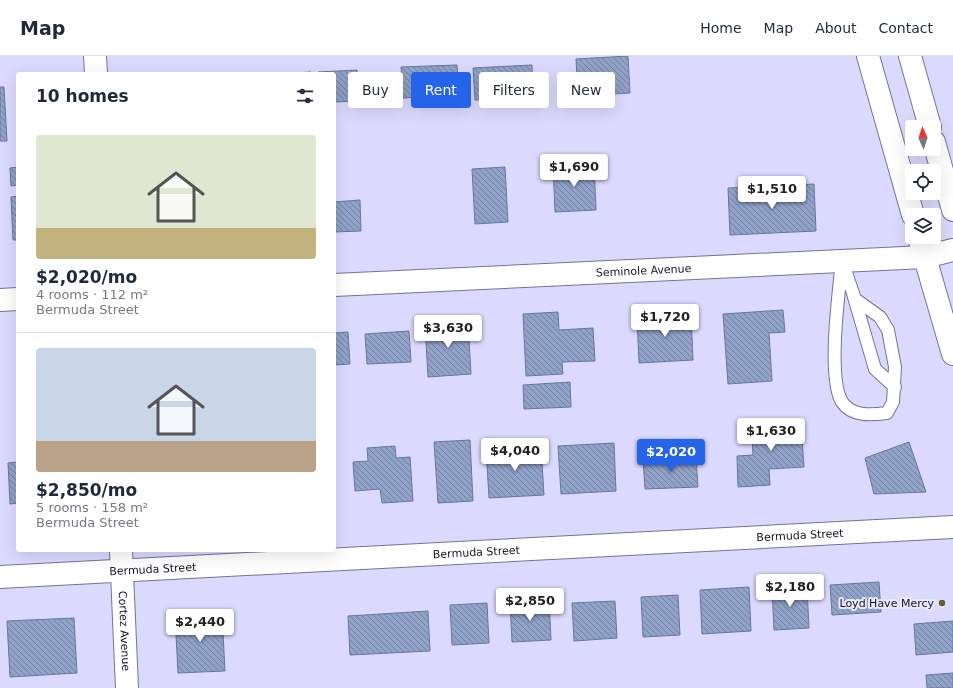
<!DOCTYPE html>
<meta charset="utf-8">
<style>
body{margin:0;font-family:"DejaVu Sans",sans-serif;background:#f6f6f7;color:#1f2937;height:100vh;display:flex;flex-direction:column;font-size:15px;white-space:nowrap}
*{box-sizing:border-box;margin:0}
p{font-size:13px;color:#747a83}
.icon{flex:none;width:22px;height:22px;fill:none;stroke:currentColor;stroke-width:2;stroke-linecap:round;stroke-linejoin:round}
.map{position:relative;flex:1;overflow:hidden}
.sheet{position:absolute;left:16px;top:16px;width:320px;height:480px;display:flex;flex-direction:column;background:#fff;border-radius:4px;box-shadow:0 4px 16px #0002}
.sheet>*{flex:none}
.top-card{position:absolute;left:348px;top:16px;width:380px;height:36px;display:flex;gap:8px}
.needle{width:26px;rotate:357deg}
.fabs{position:absolute;left:905px;top:64px;display:grid;gap:8px}
.fabs a{display:grid;place-items:center;width:36px;height:36px;border-radius:4px;background:#fff;box-shadow:0 4px 16px #0002;font-size:20px}
.price{position:absolute;translate:-50% -34px;padding:0 9px;border-radius:4px;background:#fff;color:#222;font-size:13px;line-height:26px;filter:drop-shadow(0 1px 2px #0008)}
.price::after{content:'';position:absolute;left:50%;top:24px;width:12px;height:9px;margin-left:-6px;background:inherit;clip-path:polygon(0 0,100% 0,50% 100%)}
.price.selected{background:#2563eb;color:#fff}
ul{padding:0;list-style:none}
li{display:grid;align-content:center;gap:8px;height:212px;padding:0 20px}
li+li{border-top:1px solid #e0e1e3}
li span{display:grid;place-items:center;height:124px;border-radius:4px;color:#555}
li>.icon{margin-inline-start:auto}
span .icon{width:72px;height:72px;fill:#fffc;stroke-width:1}
li b{font-size:17px}
h2{display:flex;justify-content:space-between;align-items:center;height:48px;padding:0 20px;font-size:17px}
.tag{padding:0 14px;border-radius:4px;background:#fff;box-shadow:0 4px 16px #0002;font-size:14px;line-height:36px}
.tag.selected{background:#2563eb;color:#fff}
header{display:flex;align-items:center;gap:24px;box-sizing:border-box;height:56px;padding:0 20px;background:#fff;border-bottom:1px solid #e0e1e3}
header strong{font-size:19px}
nav{display:flex;gap:22px;margin-inline-start:auto;font-size:14px}
.map>svg:first-child{display:block}
</style>
<header>
<strong>Map</strong>
<nav><a>Home</a><a>Map</a><a>About</a><a>Contact</a></nav>
</header>
<div class="map">
<svg width="953" height="632" viewBox="0 0 953 632">
<defs>
<pattern id="building-back-hatch" width="6" height="6" patternUnits="userSpaceOnUse"><rect width="6" height="6" fill="#91a2c9"/><path d="M-1 5l2 2M0 0l6 6M5-1l2 2" fill="none" stroke="#7583a3"/></pattern>
</defs>
<rect width="100%" height="100%" fill="#dbdafe"/>
<path fill="url(#building-back-hatch)" stroke="#67779c" d="M 628,0 L 630,37 L 578,40 L 576,3 Z
M 457,9 L 459,39 L 403,42 L 401,11 Z
M 532,9 L 533,41 L 475,44 L 473,12 Z
M 357,14 L 359,45 L 334,46 L 334,18 L 318,18 L 318,16 Z
M 311,16 L 311,18 L 277,18 Z
M 0,31 L 4,31 L 7,85 L 0,85 Z
M 594,107 L 596,154 L 555,156 L 553,109 Z
M 18,111 L 18,129 L 11,130 L 10,112 Z
M 505,111 L 508,166 L 475,168 L 472,113 Z
M 814,128 L 816,175 L 730,179 L 728,132 Z
M 18,140 L 18,184 L 13,184 L 11,141 Z
M 360,144 L 361,175 L 334,176 L 334,146 Z
M 783,254 L 785,276 L 769,277 L 772,325 L 728,328 L 723,258 Z
M 558,256 L 559,274 L 593,272 L 595,305 L 562,306 L 563,318 L 526,320 L 523,258 Z
M 691,258 L 693,304 L 639,307 L 637,261 Z
M 468,266 L 471,318 L 428,321 L 425,268 Z
M 409,275 L 411,306 L 367,308 L 365,278 Z
M 348,276 L 350,308 L 334,309 L 334,277 Z
M 570,326 L 571,351 L 524,353 L 523,329 Z
M 801,365 L 804,411 L 769,413 L 770,429 L 738,431 L 737,400 L 753,399 L 751,368 Z
M 470,384 L 473,445 L 438,447 L 434,386 Z
M 909,386 L 926,436 L 874,438 L 865,402 Z
M 614,387 L 616,435 L 561,438 L 558,390 Z
M 395,390 L 396,402 L 410,401 L 413,445 L 382,447 L 380,433 L 355,435 L 353,406 L 368,405 L 367,392 Z
M 541,391 L 544,439 L 489,442 L 486,394 Z
M 696,400 L 698,431 L 645,433 L 643,403 Z
M 18,406 L 18,447 L 10,448 L 8,407 Z
M 879,526 L 881,556 L 832,559 L 830,529 Z
M 749,531 L 751,575 L 702,578 L 700,534 Z
M 807,531 L 809,572 L 774,574 L 772,533 Z
M 678,539 L 680,579 L 643,581 L 641,541 Z
M 549,545 L 551,584 L 512,586 L 510,547 Z
M 615,545 L 617,582 L 574,585 L 572,547 Z
M 487,547 L 489,587 L 452,589 L 450,549 Z
M 428,555 L 430,595 L 350,599 L 348,560 Z
M 222,557 L 225,615 L 178,617 L 175,559 Z
M 74,562 L 77,617 L 10,621 L 7,565 Z
M 953,565 L 953,596 L 916,599 L 914,568 Z
M 953,617 L 953,632 L 927,632 L 926,619 Z"/>
<g fill="none" stroke-linecap="round" stroke-linejoin="round">
<g stroke="#74729a" stroke-width="14">
<path id="service" d="M 842,205 L 855,243 L 880,261 L 888,274 L 895,311 L 893,346 L 887,357 C 872,359 852,361 842,346 C 827,322 839,235 842,205 Z
M 854,241 L 875,313 L 895,331"/>
</g>
<g stroke="#74729a" stroke-width="24">
<g id="minor">
<path d="M 95,0 L 96,18"/>
<path id="s1" d="M 334,229 L 925,201 L 953,194"/>
<path d="M 0,244 L 18,243"/>
<path id="s2" d="M 121,494 L 127,632"/>
<path id="s3" d="M 0,521 L 953,471"/>
</g>
</g>
<g stroke="#74729a" stroke-width="24">
<path id="primary" d="M 868,0 L 913,159
M 910,0 L 930,71
M 934,86 L 953,154
M 919,181 L 953,298"/>
</g>
<use href="#service" stroke="#fff" stroke-width="12"/>
<use href="#minor" stroke="#fff" stroke-width="22"/>
<use href="#primary" stroke="#fff" stroke-width="22"/>
</g>
<circle fill="#62602c" stroke="#eae9fb" stroke-width="1.5" cx="942" cy="547" r="4"/>
<g text-anchor="middle" stroke-width="4" stroke-linejoin="round" paint-order="stroke">
<g font-size="11" fill="#131221" stroke="#eae9fb">
<text dy="4" stroke="none"><textPath href="#s1" startOffset="310">Seminole Avenue</textPath></text>
<text dy="4" stroke="none"><textPath href="#s3" startOffset="801">Bermuda Street</textPath></text>
<text dy="4" stroke="none"><textPath href="#s3" startOffset="477">Bermuda Street</textPath></text>
<text dy="4" stroke="none"><textPath href="#s3" startOffset="153">Bermuda Street</textPath></text>
<text dy="4" stroke="none"><textPath href="#s2" startOffset="81">Cortez Avenue</textPath></text>
</g>
<g font-size="11" fill="#131221" stroke="#eae9fb" text-anchor="end">
<text x="934" y="551">Loyd Have Mercy</text>
</g>
</g>
</svg>
<div class="fabs">
<a><svg class="needle" viewBox="-14 -14 28 28"><path d="M0-13l5 13h-10z" fill="#e53935"/><path d="M0 13l5-13h-10z" fill="#747a83"/></svg></a>
<a><svg class="icon" aria-label="locate" viewBox="0 0 24 24"><circle cx="12" cy="12" r="6"/><path d="M12 2v4M12 18v4M2 12h4M18 12h4"/></svg></a>
<a><svg class="icon" aria-label="layers" viewBox="0 0 24 24"><path d="M12 4l9 5-9 5-9-5zM3 14l9 5 9-5"/></svg></a>
</div>
<b class="price" style="left:574px;top:132px">$1,690</b>
<b class="price" style="left:772px;top:154px">$1,510</b>
<b class="price" style="left:665px;top:282px">$1,720</b>
<b class="price" style="left:448px;top:293px">$3,630</b>
<b class="price" style="left:771px;top:396px">$1,630</b>
<b class="price" style="left:515px;top:416px">$4,040</b>
<b class="price selected" style="left:671px;top:417px">$2,020</b>
<b class="price" style="left:790px;top:552px">$2,180</b>
<b class="price" style="left:530px;top:566px">$2,850</b>
<b class="price" style="left:200px;top:587px">$2,440</b>
<div class="top-card">
<a class="tag">Buy</a>
<a class="tag selected">Rent</a>
<a class="tag">Filters</a>
<a class="tag">New</a>
</div>
<section class="sheet">
<h2>10 homes<svg class="icon" aria-label="filters" viewBox="0 0 24 24"><path d="M4 7h16M4 17h16"/><circle cx="9" cy="7" r="2"/><circle cx="15" cy="17" r="2"/></svg></h2>
<ul>
<li><span style="background:linear-gradient(#dfe7d0 75%,#c2b280 0)"><svg class="icon" aria-label="home" viewBox="0 0 24 24"><path d="M3 11l9-7 9 7M6 9v11h12V9"/></svg></span><div><b>$2,020/mo</b><p>4 rooms · 112 m²</p><p>Bermuda Street</p></div></li>
<li><span style="background:linear-gradient(#c9d6e8 75%,#b9a48a 0)"><svg class="icon" aria-label="home" viewBox="0 0 24 24"><path d="M3 11l9-7 9 7M6 9v11h12V9"/></svg></span><div><b>$2,850/mo</b><p>5 rooms · 158 m²</p><p>Bermuda Street</p></div></li>
</ul>
</section>
</div>
